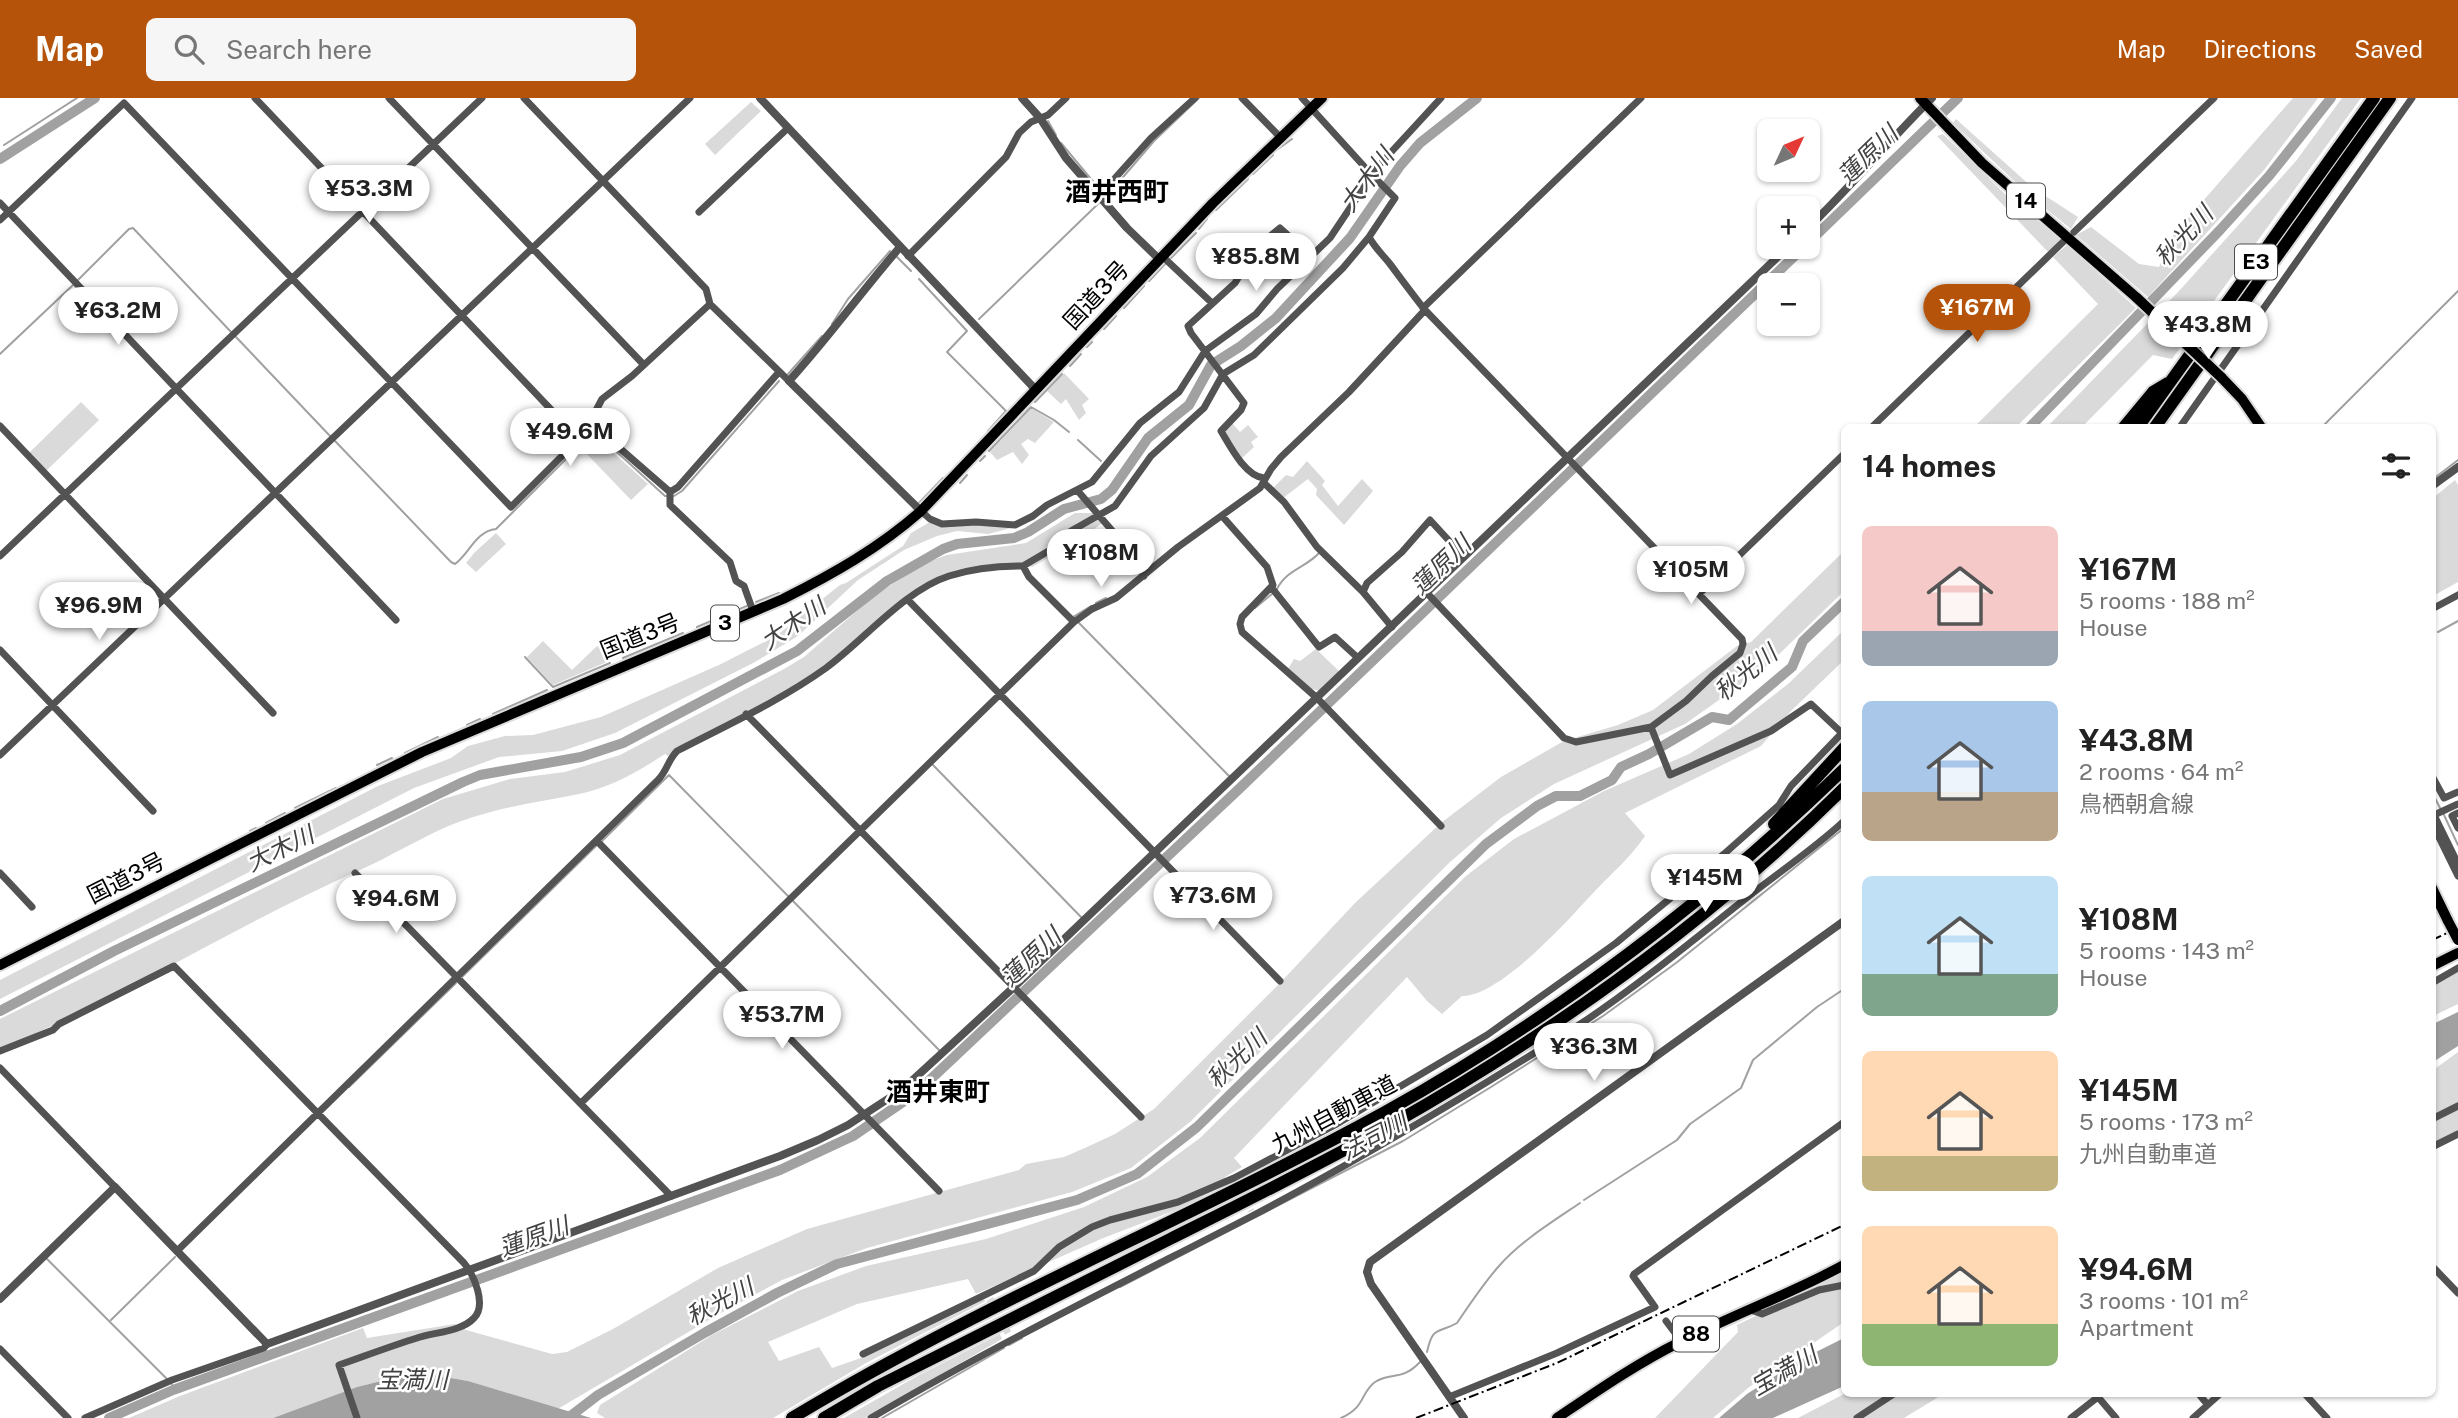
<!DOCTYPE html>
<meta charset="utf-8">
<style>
body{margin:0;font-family:"Public Sans","Noto Sans JP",sans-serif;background:#f6f6f6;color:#222;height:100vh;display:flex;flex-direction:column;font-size:26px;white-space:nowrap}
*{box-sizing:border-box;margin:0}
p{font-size:23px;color:#767676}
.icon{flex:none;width:38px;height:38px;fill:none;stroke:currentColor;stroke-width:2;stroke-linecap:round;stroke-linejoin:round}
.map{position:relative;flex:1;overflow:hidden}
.drawer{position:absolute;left:1841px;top:326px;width:595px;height:973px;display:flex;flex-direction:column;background:#fff;border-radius:10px;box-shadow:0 2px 5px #0004}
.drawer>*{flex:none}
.needle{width:46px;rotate:46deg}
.tools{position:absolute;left:1757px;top:21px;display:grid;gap:14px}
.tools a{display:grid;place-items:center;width:63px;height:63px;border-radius:10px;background:#fff;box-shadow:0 2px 5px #0004;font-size:35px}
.price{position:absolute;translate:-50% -60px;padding:0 16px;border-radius:24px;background:#fff;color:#222;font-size:23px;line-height:46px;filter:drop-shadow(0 2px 4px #0008)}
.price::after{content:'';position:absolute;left:50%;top:42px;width:21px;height:16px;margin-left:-10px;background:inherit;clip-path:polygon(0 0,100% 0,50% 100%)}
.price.on{background:#b45309;color:#fff}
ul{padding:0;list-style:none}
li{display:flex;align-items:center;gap:21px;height:175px;padding:0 21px}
li span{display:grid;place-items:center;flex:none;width:196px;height:140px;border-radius:10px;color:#555}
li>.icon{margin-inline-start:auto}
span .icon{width:84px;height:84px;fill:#fffc;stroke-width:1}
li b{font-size:30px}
h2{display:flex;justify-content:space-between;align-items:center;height:84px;padding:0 21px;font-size:30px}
header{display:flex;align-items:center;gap:42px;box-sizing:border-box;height:98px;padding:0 35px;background:#b45309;color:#fff}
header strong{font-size:33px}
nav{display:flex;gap:38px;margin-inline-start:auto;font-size:24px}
.search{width:490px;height:63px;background:#f6f6f6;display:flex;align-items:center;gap:18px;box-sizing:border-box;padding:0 24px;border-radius:10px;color:#767676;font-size:26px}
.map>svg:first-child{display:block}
</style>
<header>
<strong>Map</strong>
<div class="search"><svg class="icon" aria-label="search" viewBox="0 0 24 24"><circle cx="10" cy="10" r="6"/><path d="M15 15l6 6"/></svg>Search here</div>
<nav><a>Map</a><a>Directions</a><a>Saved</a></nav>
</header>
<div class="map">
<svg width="2458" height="1320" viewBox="0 0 2458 1320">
<rect width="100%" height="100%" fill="#fff"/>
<path fill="#dadada" d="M 2293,0 L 2318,0 L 2264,72 L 2148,199 L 2076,137 L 2091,129 L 2139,166 L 2159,169 L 2174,136 Z
M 2342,0 L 2361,0 L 2172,261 L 2153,257 L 2082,329 L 2047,329 L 2179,193 L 2296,63 Z
M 751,4 L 761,13 L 715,57 L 705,46 Z
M 1956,21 L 2033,90 L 2078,119 L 2071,131 L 2029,97 L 1953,25 Z
M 1943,36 L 2008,99 L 2061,141 L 2049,155 L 1937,38 Z
M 2067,147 L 2136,210 L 2016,329 L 1974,329 L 2098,206 L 2053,159 Z
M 1064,275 L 1089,301 L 1082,307 L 1086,315 L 1079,322 L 1066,301 L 1061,306 L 1047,293 Z
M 81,304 L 99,322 L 46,373 L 29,355 Z
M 1031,310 L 1054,324 L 1035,345 L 1028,341 L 1021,346 L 1029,357 L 1022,366 L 1013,354 L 997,362 L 990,354 Z
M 1232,325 L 1240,334 L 1248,327 L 1258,339 L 1251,344 L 1254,349 L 1242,360 L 1224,334 Z
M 596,344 L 605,347 L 648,386 L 631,402 L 582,351 L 589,345 Z
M 1307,363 L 1325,383 L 1322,387 L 1338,408 L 1362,381 L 1373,393 L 1344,427 L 1316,397 L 1317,391 L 1308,381 L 1283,400 L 1273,390 L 1286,377 L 1293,379 Z
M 2455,382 L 2458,387 L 2458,484 L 2433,498 L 2433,400 Z
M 1075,415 L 1092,415 L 1102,425 L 1088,436 L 1083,433 L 1071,439 L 1062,452 L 1032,469 L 1023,466 L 949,475 L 924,488 L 825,568 L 780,596 L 674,652 L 668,658 L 665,656 C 639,673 610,690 579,696 C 533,705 491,710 446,729 C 417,742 389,759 360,772 C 238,826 124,899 0,951 L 0,921 L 443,701 L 510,681 L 565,674 L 620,657 L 784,571 L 804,559 L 875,497 L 925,465 L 947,457 L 1026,445 Z
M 930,424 L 1015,429 L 988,436 L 957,433 L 937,438 L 904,452 L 858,482 L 798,538 L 755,564 L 615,635 L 562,653 L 499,659 L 414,690 L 0,901 L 0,882 L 378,688 L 451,660 L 468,648 L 505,638 L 533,637 L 601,619 L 721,566 L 776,538 L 840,487 L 846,485 L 903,448 L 911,435 Z
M 496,435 L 506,446 L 476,474 L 466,465 L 475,454 Z
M 1844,453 L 1844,493 L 1767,568 L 1685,626 L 1554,686 L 1501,720 L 1449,765 L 1190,1024 L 1131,1070 L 1072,1094 L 867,1150 L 782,1182 L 719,1216 L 556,1312 L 468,1283 L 434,1277 L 405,1277 L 357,1289 L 273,1320 L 129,1320 L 180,1298 L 363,1230 L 367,1240 L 455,1226 L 466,1232 L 552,1256 L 567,1254 L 613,1231 L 718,1170 L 807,1131 L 1019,1072 L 1026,1066 L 1064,1059 L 1087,1049 L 1115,1036 L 1154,1011 L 1280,885 L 1355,805 L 1441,725 L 1501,679 L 1564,643 L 1618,627 L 1653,612 L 1737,548 L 1751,544 Z
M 1844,532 L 1844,562 L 1792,612 L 1761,648 L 1625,715 L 1645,738 C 1629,761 1614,773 1595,793 C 1569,821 1500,899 1462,898 L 1442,916 L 1427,903 L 1407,879 L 1234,1060 L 1242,1069 L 1225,1079 L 1223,1088 L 1181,1110 L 1101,1141 L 976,1196 L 968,1181 L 857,1206 L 768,1244 L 779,1263 L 819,1249 L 832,1270 L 861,1260 L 980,1200 L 986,1203 L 866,1265 L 773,1320 L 605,1320 L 597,1315 L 600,1307 L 712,1237 L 798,1193 L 866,1168 L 986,1141 L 1084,1109 L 1147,1079 L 1200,1040 L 1466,778 L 1514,741 L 1604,693 L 1689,656 L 1737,626 L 1788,586 Z
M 543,543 L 572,572 L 597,548 L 608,558 L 609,563 L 553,587 L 527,559 Z
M 1316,551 L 1339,573 L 1320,593 L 1312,591 L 1288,571 L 1294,561 L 1300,563 Z
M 2458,874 L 2458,906 L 2433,918 L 2432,888 Z
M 2458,954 L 2458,1032 L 2433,1046 L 2432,973 Z
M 1844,1174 L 1844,1224 L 1748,1290 L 1713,1320 L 1655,1320 L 1738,1234 L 1737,1227 Z
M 1000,1236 L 1002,1241 L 865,1320 L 844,1320 L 919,1277 Z
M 1846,1295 L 1945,1295 L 1904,1320 L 1798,1320 Z"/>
<path fill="#a1a1a1" d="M 2458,914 L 2458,948 L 2433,964 L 2433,926 Z
M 1844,1240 L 1844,1288 L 1773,1320 L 1719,1320 L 1747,1296 L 1800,1262 Z
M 405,1277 L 434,1277 L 468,1283 L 591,1320 L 273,1320 L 357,1289 Z"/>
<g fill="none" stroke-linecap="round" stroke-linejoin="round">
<path stroke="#a1a1a1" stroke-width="2" d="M 1048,23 L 1056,37
M 1061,45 L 1096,87
M 4,47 L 77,0
M 1278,51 L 1292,41
M 1253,76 L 1273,57
M 1106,99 L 1154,43 L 1199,0
M 1216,112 L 1248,81
M 1199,131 L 1207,121
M 897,159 L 911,173
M 1171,160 L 1196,135
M 919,181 L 967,233 L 947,254 L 1006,313 L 988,333
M 77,183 L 129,131 L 133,130 L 232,235
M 1149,183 L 1165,166
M 1124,210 L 1144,188
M 979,221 L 1099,105
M 832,226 L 848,201 L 890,153
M 1104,231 L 1116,218
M 236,239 L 331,339
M 1087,249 L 1092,244
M 0,256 L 73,187
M 1070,268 L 1081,256
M 788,276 L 822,238
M 1035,304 L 1062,276
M 2322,329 L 2458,193
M 1078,342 L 1101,363
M 335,343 L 451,464 L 455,466 C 469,456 476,433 496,431 L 582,345 C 592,340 597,339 607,345 L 665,398 L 668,398
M 989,353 L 1031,309 L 1054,322 L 1069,334
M 980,363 L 985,358
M 2432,382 L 2458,362
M 960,385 L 967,377
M 674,398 L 682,393 L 779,283
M 919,405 L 943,380
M 855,455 L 890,431
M 832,469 L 846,460
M 1277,491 C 1287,471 1307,469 1319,455
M 756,504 L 779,495
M 1096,505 L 1106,500
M 1255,510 L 1272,496
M 1073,519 L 1091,508
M 1079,525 L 1229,678
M 697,529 L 747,508
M 2438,534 L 2458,523
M 525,559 L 553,589 L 610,565
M 623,560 L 683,535
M 493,616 L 547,592
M 467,627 L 480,621
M 405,655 L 438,639
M 377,667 L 392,660
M 933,667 L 1081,819
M 2432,694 L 2441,712
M 295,710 L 336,690
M 2444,717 L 2458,747
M 266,725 L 285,715
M 250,733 L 256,730
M 602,743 L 669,677 L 788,798
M 793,803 L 939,952
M 462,879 L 596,748
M 349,989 L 456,885
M 1584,1102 L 1677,1042 L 1690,1026 L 1741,990 L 1753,962 L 1817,909 L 1844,891
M 47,1161 L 167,1281
M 1120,1189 L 1403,1043 L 1491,989 L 1603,918 L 1676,865 L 1844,730
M 111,1222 L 175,1159
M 1009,1247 L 1022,1240
M 1427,1254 C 1433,1227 1438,1236 1457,1225 C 1470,1206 1483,1186 1499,1168 C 1521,1143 1552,1124 1580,1105
M 172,1287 L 173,1292
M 882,1320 L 1004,1250
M 1341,1320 C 1366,1309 1360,1295 1375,1284 C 1392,1273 1401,1284 1420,1264"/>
<path stroke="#a1a1a1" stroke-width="10" d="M 0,61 L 95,0
M 1808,145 L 1958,0
M 2030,329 L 2220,132 L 2269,78 L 2331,0
M 0,913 L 114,853 L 463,684 L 480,677 L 581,659 L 623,645 L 797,553 L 887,483 L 943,451 L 957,446 L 1014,440 L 1028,434 L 1064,411 L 1101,401 L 1112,392 L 1148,340 L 1189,307 L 1211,267 L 1241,248 L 1276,220 L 1350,140 L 1400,68 L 1420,45 L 1477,0
M 109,1320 L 173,1292 L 780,1072 L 853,1038 L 916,995 L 1240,690 L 1804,149
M 568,1320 L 598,1297 L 706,1234 L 777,1195 L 837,1166 L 1077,1102 L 1137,1076 L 1197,1029 L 1486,746 L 1537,708 L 1556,698 L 1580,698 L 1612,682 L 1621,669 L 1649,656 L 1712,619 L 1729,622 L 1792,569 L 1803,543 L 1844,504"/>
<path stroke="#d9d9d9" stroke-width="7" stroke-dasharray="7 3.5" stroke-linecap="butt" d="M 1729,762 L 1750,789
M 1236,1084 L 1251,1113
M 990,1201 L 1008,1235"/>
<g stroke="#dbdbdb" stroke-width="14">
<path id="primary" d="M 1920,0 L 1982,65 L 2137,200
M 2221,279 L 2242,301 L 2261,329
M 2432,790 L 2448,823
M 2432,868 L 2458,855
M 1557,1320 C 1597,1293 1636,1266 1680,1244 C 1734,1216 1791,1196 1844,1167"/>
</g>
<g stroke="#dbdbdb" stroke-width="14">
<path id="trunk" d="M 0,867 L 422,654 L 783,501 C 833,476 879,450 921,413 L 1213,105 L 1322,0"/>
</g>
<g stroke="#dbdbdb" stroke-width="16">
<path id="motorway" d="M 2124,329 L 2153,294 L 2168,285
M 2138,329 L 2374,0
M 2155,329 L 2390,0
M 1774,726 L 1844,650
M 792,1320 C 982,1205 1190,1121 1385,1014 C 1552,921 1708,803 1844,671
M 824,1320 L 878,1288 C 976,1239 1073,1190 1170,1141 C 1246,1103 1321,1066 1394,1025 C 1556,933 1712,821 1844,690"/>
</g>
<path stroke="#535353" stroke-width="7" d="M 255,0 L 579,341
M 389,0 L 644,267
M 524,0 L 706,191 L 710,206 L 789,283
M 1242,0 L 1280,39
M 1371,76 L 1441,0
M 1099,98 L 1151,40 L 1195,0
M 0,105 L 396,522
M 699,114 L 788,30
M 0,122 L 124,5 L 511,409 L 579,341 L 593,331
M 2074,134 L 2214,0
M 1369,139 C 1375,150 1383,157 1390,166 C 1402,182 1413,197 1425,212 L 1742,541 L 1743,546 L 1740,555 L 1712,578 L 1686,603 L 1651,629 L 1670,677 L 1771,633 L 1811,606 L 1844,637
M 908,158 L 1006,59 L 1019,35 L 1031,24 L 1048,17 L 1066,0
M 1162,158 L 1212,205
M 1423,210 L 1641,0
M 0,328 L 273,615
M 1872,329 L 2063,144
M 2180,329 L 2412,0
M 593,331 L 592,320 L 602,301 L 632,278 L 710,206
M 593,331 L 601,334 L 670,394
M 1264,380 C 1245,378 1230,348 1221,333 L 1241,312 L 1244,305 L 1191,235 L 1188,228 L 1235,185 L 1256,150 L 1280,130 L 1311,158
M 1264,385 L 1284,404 L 1317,449 L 1363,494 L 1392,529
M 1077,392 L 1134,458 L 1144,478
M 670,394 L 678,389 L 779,274
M 670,394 L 670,407 L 730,464 L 736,483 L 744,488 L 753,513
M 921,413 L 930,421 L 942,426 L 976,424 L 1015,427 L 1033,418 L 1047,407 L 1092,384 L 1140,325 L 1179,294 L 1205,253 L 1256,216 L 1277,191 L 1330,140 L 1372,77
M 1222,418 L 1267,469 L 1273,487 L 1242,519 L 1240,526 L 1242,534 L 1317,600 L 1441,728
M 0,458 L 482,0
M 1023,468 L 1052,451 L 1071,433 L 1115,408 L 1151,358 L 1204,310 L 1223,276 L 1254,257 L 1343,170 L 1369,139 L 1395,100 L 1371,76 L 1302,0
M 1271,489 L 1319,549 L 1335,539 L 1358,560
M 1363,494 L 1367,485 L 1402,454 L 1430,422 L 1464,459
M 1427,495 L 1564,640 L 1576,644 L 1651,629
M 1699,496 L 1844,356
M 908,502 L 1280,883
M 2432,511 L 2458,497
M 0,552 L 153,713
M 746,616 L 1141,1019
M 0,657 L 690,0
M 2432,678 L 2444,700 L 2458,694
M 2458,715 L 2452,718 L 2458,730
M 2434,717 L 2458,766
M 2432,718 L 2458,706
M 2432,725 L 2458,778
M 597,743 L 939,1093
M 0,775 L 32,809
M 355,775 L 671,1098
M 2432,885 L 2458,870
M 0,953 L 53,932 L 59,926 L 174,868 L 464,1165 C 474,1177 487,1207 474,1220 C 461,1234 434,1234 417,1240 C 391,1248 365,1258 339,1267 L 357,1320
M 0,970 L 115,1089
M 581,1005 L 1074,524 L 1092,511 L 1116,500 L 1178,449 L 1260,390 L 1271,371 L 1281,359 L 1349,294 L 1425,212
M 2432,1021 L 2458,1008
M 2432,1049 L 2458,1036
M 177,1153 L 658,682 C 667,673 668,662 677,653 C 727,627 780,603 826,570 C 863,543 905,492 949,478 C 971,471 1000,468 1023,468 L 1029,479 L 1074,524
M 2432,1168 L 2458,1195
M 1751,1212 L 1762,1216 L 1819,1192 L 1844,1187
M 1666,1223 L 1681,1243
M 0,1251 L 68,1320
M 863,1256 L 1034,1173 L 1059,1149 L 1092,1129 L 1110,1122 L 1178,1104 L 1234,1080 L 1335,1027 L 1487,937 L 1616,845 L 1724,756 L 1779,707 L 1791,688 L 1842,635
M 2198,1295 L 2207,1306
M 2304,1295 L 2327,1320
M 1449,1299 L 1557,1255 L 1655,1209 L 1633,1178 L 1634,1176 L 1844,1024
M 85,1320 L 172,1282 L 264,1250 L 267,1246
M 871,1320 C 995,1247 1124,1184 1252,1118 C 1332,1076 1410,1031 1487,984 C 1520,964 1553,944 1585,923 C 1644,883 1698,838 1754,794 C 1785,770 1816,749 1844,723
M 1857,1320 L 1895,1295
M 2071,1320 L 2098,1299 L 2116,1320
M 2193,1320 L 2221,1295"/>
<path stroke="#535353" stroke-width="8" d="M 760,0 L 1036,292
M 1022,0 L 1040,20 L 1066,60 L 1127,130 L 1159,161
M 1808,130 C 1851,88 1890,42 1932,0
M 900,149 C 862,193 828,240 789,283 L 921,413
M 2432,388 L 2458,369
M 0,1201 L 115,1089 L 267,1246 L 780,1058 L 818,1042 L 848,1027 L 903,991 L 1014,889 L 1788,149
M 1464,1320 L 1371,1186 L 1367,1174 L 1370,1164 L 1844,823"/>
<use href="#primary" stroke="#000" stroke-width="10"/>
<use href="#trunk" stroke="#000" stroke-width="10"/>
<use href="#motorway" stroke="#000" stroke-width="12"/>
<path stroke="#000" stroke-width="2" stroke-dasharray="10 3.5 2 3.5" stroke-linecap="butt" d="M 2432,842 L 2458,830
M 1416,1320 L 1557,1265 L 1844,1127"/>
<g stroke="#dbdbdb" stroke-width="14" stroke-linecap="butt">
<path id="primary-bridge" d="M 2137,200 L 2221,279
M 2448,823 L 2458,842"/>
</g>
<use href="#primary-bridge" stroke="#000" stroke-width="10"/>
</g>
<g text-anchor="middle" stroke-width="5" stroke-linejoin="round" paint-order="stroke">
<g fill="#fff" stroke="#4c4c4c" stroke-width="2">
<rect x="2007" y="85.5" width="38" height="35" rx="5"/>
<rect x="2235" y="146.5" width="42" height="35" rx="5"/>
<rect x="711" y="507.5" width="28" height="35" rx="5"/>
<rect x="1673" y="1218.5" width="46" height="35" rx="5"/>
</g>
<g font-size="21" font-weight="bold" fill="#000">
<text x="2026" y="110">14</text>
<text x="2256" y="171">E3</text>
<text x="725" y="532">3</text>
<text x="1696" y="1243">88</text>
</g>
<g font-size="23" fill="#000" stroke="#fff">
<text transform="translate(1096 197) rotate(-47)" y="8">国道3号</text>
<text transform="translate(640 538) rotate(-22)" y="8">国道3号</text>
<text transform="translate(126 780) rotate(-27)" y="8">国道3号</text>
<text transform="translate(1334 1016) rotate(-28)" y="8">九州自動車道</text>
</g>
<g font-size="24" font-style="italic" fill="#424242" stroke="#fff">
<text transform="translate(1868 57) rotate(-44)" y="8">蓮原川</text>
<text transform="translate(1367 82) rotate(-53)" y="8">大木川</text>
<text transform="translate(2184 138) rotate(-47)" y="8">秋光川</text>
<text transform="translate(1441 467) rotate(-44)" y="8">蓮原川</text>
<text transform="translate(793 526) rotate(-34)" y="8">大木川</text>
<text transform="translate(1746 575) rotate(-39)" y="8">秋光川</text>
<text transform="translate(280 751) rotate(-26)" y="8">大木川</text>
<text transform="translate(1031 859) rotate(-43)" y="8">蓮原川</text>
<text transform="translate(1237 961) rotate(-44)" y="8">秋光川</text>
<text transform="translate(1374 1039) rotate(-28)" y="8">法司川</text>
<text transform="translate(534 1139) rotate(-20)" y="8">蓮原川</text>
<text transform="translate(720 1204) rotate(-28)" y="8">秋光川</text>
<text transform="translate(1784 1273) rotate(-30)" y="8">宝満川</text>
<text x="412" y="1290">宝満川</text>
</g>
<g font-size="26" font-weight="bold" fill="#000" stroke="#fff">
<text x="1117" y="103">酒井西町</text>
<text x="938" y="1003">酒井東町</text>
</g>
</g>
</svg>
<div class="tools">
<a><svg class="needle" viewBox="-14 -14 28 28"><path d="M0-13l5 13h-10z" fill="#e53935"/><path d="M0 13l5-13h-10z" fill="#767676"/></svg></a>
<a>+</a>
<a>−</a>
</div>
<b class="price" style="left:369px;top:127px">¥53.3M</b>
<b class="price" style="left:1256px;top:195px">¥85.8M</b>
<b class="price on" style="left:1977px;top:246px">¥167M</b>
<b class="price" style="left:118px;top:249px">¥63.2M</b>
<b class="price" style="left:2208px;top:263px">¥43.8M</b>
<b class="price" style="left:570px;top:370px">¥49.6M</b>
<b class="price" style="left:1101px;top:491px">¥108M</b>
<b class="price" style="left:1691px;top:508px">¥105M</b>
<b class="price" style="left:99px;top:544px">¥96.9M</b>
<b class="price" style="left:1705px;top:816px">¥145M</b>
<b class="price" style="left:1213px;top:834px">¥73.6M</b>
<b class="price" style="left:396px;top:837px">¥94.6M</b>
<b class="price" style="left:782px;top:953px">¥53.7M</b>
<b class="price" style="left:1594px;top:985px">¥36.3M</b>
<section class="drawer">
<h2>14 homes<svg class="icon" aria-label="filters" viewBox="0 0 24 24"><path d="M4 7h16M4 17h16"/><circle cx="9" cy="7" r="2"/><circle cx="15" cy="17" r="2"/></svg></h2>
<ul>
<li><span style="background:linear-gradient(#f6c9c9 75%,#9aa5b1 0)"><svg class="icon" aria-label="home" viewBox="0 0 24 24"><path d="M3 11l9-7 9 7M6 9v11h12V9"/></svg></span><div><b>¥167M</b><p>5 rooms · 188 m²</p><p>House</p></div></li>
<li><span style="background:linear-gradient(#a9c7e8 65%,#b9a48a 0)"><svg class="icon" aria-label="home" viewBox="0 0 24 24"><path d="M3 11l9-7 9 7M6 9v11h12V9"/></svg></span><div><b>¥43.8M</b><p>2 rooms · 64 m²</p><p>鳥栖朝倉線</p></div></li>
<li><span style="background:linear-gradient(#bfe0f5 70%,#7fa58c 0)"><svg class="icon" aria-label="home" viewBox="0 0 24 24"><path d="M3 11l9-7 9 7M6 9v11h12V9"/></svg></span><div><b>¥108M</b><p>5 rooms · 143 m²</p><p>House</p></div></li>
<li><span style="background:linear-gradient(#ffd9b3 75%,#c2b280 0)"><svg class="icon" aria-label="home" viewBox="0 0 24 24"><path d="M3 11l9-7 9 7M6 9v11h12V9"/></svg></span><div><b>¥145M</b><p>5 rooms · 173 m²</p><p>九州自動車道</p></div></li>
<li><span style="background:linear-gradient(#ffd9b3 70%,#8fb573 0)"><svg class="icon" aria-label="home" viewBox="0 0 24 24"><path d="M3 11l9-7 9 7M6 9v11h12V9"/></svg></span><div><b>¥94.6M</b><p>3 rooms · 101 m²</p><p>Apartment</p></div></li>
</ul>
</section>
</div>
